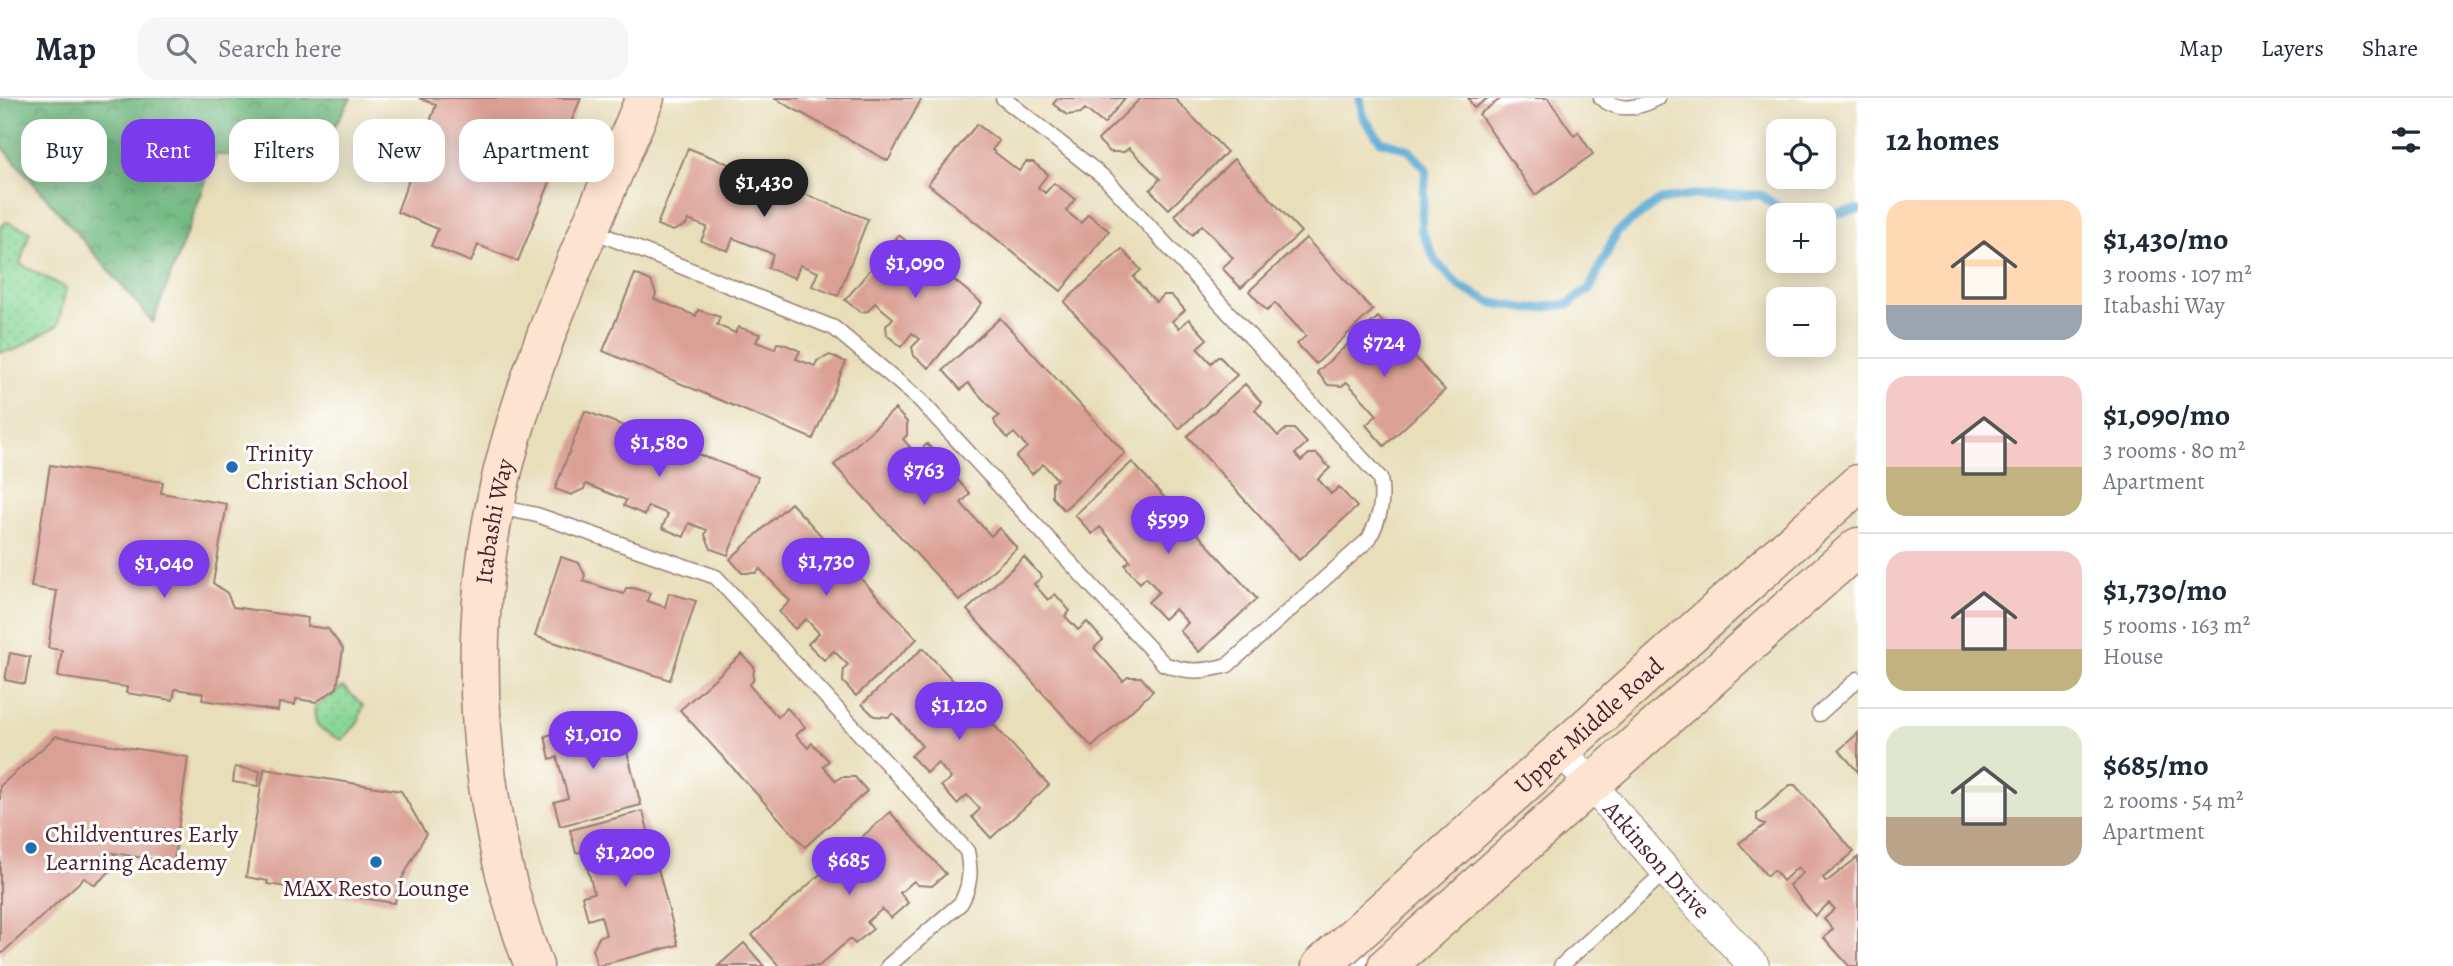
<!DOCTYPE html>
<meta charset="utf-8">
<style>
body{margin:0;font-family:Alegreya,serif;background:#f6f6f7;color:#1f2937;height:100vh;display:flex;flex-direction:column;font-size:26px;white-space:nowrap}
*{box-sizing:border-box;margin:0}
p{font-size:23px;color:#747a83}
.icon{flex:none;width:38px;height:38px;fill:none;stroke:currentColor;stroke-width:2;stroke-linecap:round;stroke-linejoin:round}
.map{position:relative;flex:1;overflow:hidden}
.sheet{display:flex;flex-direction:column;background:#fff;width:595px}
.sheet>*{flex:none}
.guide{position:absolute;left:21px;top:21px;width:665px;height:63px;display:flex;gap:14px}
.tools{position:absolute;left:1766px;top:21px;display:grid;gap:14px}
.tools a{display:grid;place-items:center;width:70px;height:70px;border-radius:14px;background:#fff;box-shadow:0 4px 18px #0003;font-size:35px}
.price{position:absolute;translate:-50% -60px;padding:0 16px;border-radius:24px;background:#7c3aed;color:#fff;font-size:23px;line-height:46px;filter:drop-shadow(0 2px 4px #0008)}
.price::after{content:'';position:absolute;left:50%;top:42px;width:21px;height:16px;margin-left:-10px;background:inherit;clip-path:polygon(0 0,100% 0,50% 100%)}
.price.selected{background:#222;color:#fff}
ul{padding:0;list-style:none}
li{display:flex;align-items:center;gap:21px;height:175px;padding:0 28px}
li+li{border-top:2px solid #e0e1e3}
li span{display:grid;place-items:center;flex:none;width:196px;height:140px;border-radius:21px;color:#555}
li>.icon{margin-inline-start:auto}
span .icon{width:84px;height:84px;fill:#fffc;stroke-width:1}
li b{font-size:30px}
h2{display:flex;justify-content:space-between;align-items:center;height:84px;padding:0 28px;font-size:30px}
.tag{padding:0 24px;border-radius:21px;background:#fff;box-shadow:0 4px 18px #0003;font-size:24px;line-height:63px}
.tag.selected{background:#7c3aed;color:#fff}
header{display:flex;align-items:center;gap:42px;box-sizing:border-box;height:98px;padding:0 35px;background:#fff;border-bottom:2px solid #e0e1e3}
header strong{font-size:33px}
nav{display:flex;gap:38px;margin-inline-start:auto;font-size:24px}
.search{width:490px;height:63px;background:#f6f6f7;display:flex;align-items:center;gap:18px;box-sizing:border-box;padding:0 24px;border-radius:21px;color:#747a83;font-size:26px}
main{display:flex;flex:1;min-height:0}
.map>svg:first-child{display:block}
</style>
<header>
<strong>Map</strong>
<div class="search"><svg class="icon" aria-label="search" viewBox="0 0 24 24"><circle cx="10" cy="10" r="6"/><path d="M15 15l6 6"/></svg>Search here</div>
<nav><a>Map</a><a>Layers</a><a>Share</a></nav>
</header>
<main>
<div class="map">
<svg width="1858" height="868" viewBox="0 0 1858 868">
<defs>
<pattern id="green-dots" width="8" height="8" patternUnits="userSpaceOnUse" patternTransform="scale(1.75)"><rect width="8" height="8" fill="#8ad796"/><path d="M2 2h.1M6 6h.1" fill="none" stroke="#79b881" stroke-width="1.8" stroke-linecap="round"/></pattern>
<pattern id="forest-crowns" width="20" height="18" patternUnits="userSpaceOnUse" patternTransform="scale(1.75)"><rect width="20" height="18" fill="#6fb87f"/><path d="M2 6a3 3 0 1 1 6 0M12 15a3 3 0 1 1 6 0" fill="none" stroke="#5d9568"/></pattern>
</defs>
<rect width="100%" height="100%" fill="#fff"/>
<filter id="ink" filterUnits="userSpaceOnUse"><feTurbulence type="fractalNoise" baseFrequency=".0143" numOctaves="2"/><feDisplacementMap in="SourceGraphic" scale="14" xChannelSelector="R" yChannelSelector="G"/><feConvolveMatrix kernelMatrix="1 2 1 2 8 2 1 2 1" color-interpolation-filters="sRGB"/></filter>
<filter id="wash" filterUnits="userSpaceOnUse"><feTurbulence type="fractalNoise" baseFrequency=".00686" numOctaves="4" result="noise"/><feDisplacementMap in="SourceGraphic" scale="28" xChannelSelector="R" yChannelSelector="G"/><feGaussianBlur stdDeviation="1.57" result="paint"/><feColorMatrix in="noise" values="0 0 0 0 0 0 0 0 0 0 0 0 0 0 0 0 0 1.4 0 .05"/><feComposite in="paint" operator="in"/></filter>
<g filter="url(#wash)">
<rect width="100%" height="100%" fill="#e8deb9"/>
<path fill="url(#green-dots)" stroke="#6a7b60" stroke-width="2" d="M 7,124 L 30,133 L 20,166 L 66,190 L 58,227 L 15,252 L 0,254 L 0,129 Z
M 343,589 L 363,607 L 358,625 L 342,642 C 323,633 312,630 315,608 Z"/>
<path fill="url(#forest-crowns)" stroke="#5c6c55" stroke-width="2" d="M 0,0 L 351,0 L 318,57 L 216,57 L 153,224 L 0,46 Z"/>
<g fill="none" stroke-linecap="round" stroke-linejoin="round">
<path stroke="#57a7d1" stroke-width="9" d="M 1360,0 L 1363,19 L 1381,43 L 1408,51 L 1426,71 L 1421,131 L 1436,164 L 1459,188 L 1492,205 L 1530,211 L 1569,206 L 1590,190 L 1617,134 L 1660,102 L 1692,97 L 1761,97 L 1789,117
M 1824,117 L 1858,112"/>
</g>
<g id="blocks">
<path fill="#dba094" d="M 419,0 L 581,0 L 569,29 L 565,27 L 543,81 L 550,84 L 518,163 L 478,147 L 471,164 L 431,148 L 438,131 L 397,114 L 436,7 Z
M 774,0 L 922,0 L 888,63 Z
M 1058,0 L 1125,0 L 1104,26 L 1085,11 L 1081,15 L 1067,17 L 1053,6 Z
M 1141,0 L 1174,0 L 1227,54 L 1169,111 L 1150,92 L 1160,81 L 1129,50 L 1124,54 L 1110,54 L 1098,42 Z
M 1468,0 L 1488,0 L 1474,10 Z
M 1502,0 L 1548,0 L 1574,38 L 1578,34 L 1593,56 L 1535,97 L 1479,16 Z
M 977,26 L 999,43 L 992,52 L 1019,73 L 1026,64 L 1033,64 L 1048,76 L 1038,89 L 1045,95 L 1054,85 L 1075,101 L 1066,113 L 1081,125 L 1088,116 L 1109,133 L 1061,193 L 928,86 Z
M 688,50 L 868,121 L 838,198 L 812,188 L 818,174 L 800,167 L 795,180 L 768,170 L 773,156 L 733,140 L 728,153 L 701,143 L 707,129 L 688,122 L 686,127 L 673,133 L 657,127 Z
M 1234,61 L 1301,134 L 1241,190 L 1222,170 L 1233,160 L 1202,127 L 1192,137 L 1174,117 Z
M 899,137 L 982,205 L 929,270 L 914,258 L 912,249 L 920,241 L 912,235 L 901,249 L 887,237 L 886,228 L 893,220 L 875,205 L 868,213 L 860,214 L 845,202 Z
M 1306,140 L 1373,212 L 1316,266 L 1297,246 L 1306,238 L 1275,205 L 1267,213 L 1249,193 Z
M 1122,151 L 1141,172 L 1133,179 L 1156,204 L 1164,197 L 1171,197 L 1185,212 L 1172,223 L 1179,230 L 1189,221 L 1207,241 L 1197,250 L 1211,265 L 1219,258 L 1237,277 L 1179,331 L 1064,204 Z
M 635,176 L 651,183 L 656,196 L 654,201 L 696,218 L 698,212 L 720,219 L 717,227 L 735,235 L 738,229 L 760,236 L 756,244 L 775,251 L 777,245 L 784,246 L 800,253 L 796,261 L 815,268 L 817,263 L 830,257 L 846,264 L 813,341 L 603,253 Z
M 1378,219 L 1445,292 L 1384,348 L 1366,327 L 1377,317 L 1347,284 L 1342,288 L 1328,287 L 1317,274 Z
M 1000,220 L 1125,355 L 1064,412 L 1052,399 L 1052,385 L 1057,381 L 1043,366 L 1032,376 L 1016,359 L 1027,349 L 1014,335 L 1008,340 L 996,328 L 994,322 L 999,318 L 968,285 L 961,292 L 943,272 Z
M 1245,286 L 1262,305 L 1255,312 L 1278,338 L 1286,331 L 1294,331 L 1307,345 L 1295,356 L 1301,363 L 1309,356 L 1317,356 L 1330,370 L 1318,381 L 1331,396 L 1339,389 L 1357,409 L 1299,462 L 1187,338 Z
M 895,311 L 907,324 L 907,337 L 903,341 L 916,356 L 927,346 L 943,363 L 932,373 L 945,388 L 955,379 L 970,396 L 961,405 L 991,438 L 999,430 L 1017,450 L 960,503 L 834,367 Z
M 585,313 L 758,379 L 728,457 L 711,451 L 705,437 L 707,432 L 689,425 L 684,439 L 662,430 L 668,416 L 648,408 L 645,417 L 624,408 L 626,402 L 586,386 L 584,391 L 571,397 L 555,391 Z
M 1132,364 L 1257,501 L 1199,554 L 1180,533 L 1188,525 L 1175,511 L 1164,521 L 1148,504 L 1159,494 L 1146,479 L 1140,485 L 1129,473 L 1125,467 L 1130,462 L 1100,429 L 1092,436 L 1075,417 Z
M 50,367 L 163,384 L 161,395 L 227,406 L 213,485 L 227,495 L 233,509 L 308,520 L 307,528 L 328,531 L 343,551 L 337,590 L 316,604 L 296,601 L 295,607 L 279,605 L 278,613 L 202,602 L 203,595 L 175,591 L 173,602 L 126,595 L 127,589 L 58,579 L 62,552 L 48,550 L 57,493 L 31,489 Z
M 791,405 L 917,541 L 856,598 L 843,584 L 844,570 L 848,567 L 834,553 L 824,562 L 808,546 L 819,535 L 806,521 L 795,531 L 779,514 L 790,503 L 760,471 L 756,475 L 742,475 L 730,461 Z
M 561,459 L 579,465 L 585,477 L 583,483 L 624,496 L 626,490 L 633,490 L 650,495 L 647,503 L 665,509 L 669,495 L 696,503 L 670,582 L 535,538 Z
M 1024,459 L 1042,479 L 1034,486 L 1048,502 L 1055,496 L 1070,513 L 1065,518 L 1078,532 L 1087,524 L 1103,542 L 1094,550 L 1123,583 L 1128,579 L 1141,579 L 1153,593 L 1092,649 L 967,512 Z
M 923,550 L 1049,687 L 991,740 L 972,719 L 980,711 L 967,697 L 957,706 L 941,688 L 951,680 L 938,665 L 927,675 L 911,658 L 922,648 L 893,615 L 889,619 L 874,618 L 862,606 Z
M 10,555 L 30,559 L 25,586 L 5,582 Z
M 742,556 L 754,569 L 753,583 L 749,587 L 778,619 L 787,610 L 805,629 L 796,637 L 808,650 L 812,645 L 829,663 L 823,668 L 836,683 L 841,679 L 855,679 L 867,693 L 805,749 L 680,612 Z
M 618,619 L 641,707 L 560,728 L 554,704 L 568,700 L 557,659 L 550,661 L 545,638 Z
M 1858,635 L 1858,674 L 1839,652 Z
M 56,638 L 188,659 L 173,769 L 155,766 L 156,762 L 113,755 L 120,763 L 106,777 L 95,787 L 84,780 L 0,857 L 0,688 Z
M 235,669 L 260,673 L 258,688 L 233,684 Z
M 264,671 L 401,693 L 426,736 L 398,788 L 395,805 L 267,786 L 268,783 L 246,779 Z
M 1790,687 L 1795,687 L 1854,754 L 1823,780 L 1826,784 L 1858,759 L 1858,868 L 1849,868 L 1824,840 L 1833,831 L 1824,821 L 1835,811 L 1829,805 L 1815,818 L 1789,787 L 1803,775 L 1798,769 L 1783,783 L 1774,772 L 1767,778 L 1739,745 L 1765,727 L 1757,722 L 1757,716 Z
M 643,713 L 678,847 L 597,868 L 593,851 L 600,838 L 606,837 L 601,818 L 588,822 L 582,798 L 594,795 L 583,753 L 576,755 L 570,732 Z
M 890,714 L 946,776 L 932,788 L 918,787 L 914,783 L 900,795 L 908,805 L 891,820 L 882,811 L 867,824 L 873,831 L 855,846 L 850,841 L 819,868 L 779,868 L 752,837 Z
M 744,845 L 764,868 L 718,868 Z"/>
</g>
</g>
<g filter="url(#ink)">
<use href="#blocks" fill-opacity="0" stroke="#997e72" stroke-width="2"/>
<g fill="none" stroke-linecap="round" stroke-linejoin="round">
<g stroke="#997e72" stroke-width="17">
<path id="lane" d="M 1601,0 C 1619,15 1639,10 1658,0
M 591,132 L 834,230 L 920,302 L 1164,566 C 1188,575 1203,574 1228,567 L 1369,441 C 1380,419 1384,404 1380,380 L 1106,81 L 1003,0
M 498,409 L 537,417 L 716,479 L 967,753 C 971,773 971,786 961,805 L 888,868
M 1819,616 L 1858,581
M 1561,868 L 1666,773"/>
</g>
<g stroke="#997e72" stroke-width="32">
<g id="street">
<path id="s1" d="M 1562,653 L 1666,773 L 1754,868"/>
</g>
</g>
<g stroke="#997e72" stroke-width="41">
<g id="secondary">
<path id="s2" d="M 534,868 C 475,713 463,533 503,372 C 535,244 595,122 645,0"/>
<path id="s3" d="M 1321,868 L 1858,386"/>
<path d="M 1387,868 L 1858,449"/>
</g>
</g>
<use href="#lane" stroke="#fff" stroke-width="14"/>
<use href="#street" stroke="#fff" stroke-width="30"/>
<use href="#secondary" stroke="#fde4d1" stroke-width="38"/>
</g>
</g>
<g fill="#1f6fb2" stroke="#fff" stroke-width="2.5">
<circle cx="232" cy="369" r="7"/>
<circle cx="31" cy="750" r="7"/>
<circle cx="376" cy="764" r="7"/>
</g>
<g text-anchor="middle" stroke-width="6" stroke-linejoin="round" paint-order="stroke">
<g font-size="24" fill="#4a1f2b" stroke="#fff" text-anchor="start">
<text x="246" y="363">Trinity<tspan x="246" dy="28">Christian School</tspan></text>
<text x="45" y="744">Childventures Early<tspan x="45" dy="28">Learning Academy</tspan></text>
<text x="376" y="798" text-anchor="middle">MAX Resto Lounge</text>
</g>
<g font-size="24" fill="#4a1f2b" stroke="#fff">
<text dy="8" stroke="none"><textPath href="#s2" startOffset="452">Itabashi Way</textPath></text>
<text dy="8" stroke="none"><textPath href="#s3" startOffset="360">Upper Middle Road</textPath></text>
<text dy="8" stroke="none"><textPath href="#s1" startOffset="144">Atkinson Drive</textPath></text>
</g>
</g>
</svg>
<div class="tools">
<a><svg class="icon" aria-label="locate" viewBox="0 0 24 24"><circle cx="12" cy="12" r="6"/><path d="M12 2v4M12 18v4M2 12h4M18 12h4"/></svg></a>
<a>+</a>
<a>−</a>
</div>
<b class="price selected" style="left:764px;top:121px">$1,430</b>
<b class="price" style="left:915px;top:202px">$1,090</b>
<b class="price" style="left:1384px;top:281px">$724</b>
<b class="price" style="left:659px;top:381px">$1,580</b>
<b class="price" style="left:924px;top:409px">$763</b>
<b class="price" style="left:1168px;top:458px">$599</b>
<b class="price" style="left:826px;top:500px">$1,730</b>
<b class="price" style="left:164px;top:502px">$1,040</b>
<b class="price" style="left:959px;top:644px">$1,120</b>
<b class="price" style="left:593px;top:673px">$1,010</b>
<b class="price" style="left:625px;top:791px">$1,200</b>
<b class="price" style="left:849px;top:799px">$685</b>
<div class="guide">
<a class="tag">Buy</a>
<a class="tag selected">Rent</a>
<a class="tag">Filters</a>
<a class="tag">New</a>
<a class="tag">Apartment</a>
</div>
</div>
<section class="sheet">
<h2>12 homes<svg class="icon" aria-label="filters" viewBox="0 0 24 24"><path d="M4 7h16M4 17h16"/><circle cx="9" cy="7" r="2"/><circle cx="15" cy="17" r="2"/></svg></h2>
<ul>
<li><span style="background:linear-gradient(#ffd9b3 75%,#9aa5b1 0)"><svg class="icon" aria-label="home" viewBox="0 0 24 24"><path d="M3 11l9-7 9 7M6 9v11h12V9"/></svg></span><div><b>$1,430/mo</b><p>3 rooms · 107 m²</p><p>Itabashi Way</p></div></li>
<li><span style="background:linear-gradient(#f6c9c9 65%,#c2b280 0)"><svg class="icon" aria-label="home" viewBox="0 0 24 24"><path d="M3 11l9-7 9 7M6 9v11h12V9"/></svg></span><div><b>$1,090/mo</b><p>3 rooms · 80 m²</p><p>Apartment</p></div></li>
<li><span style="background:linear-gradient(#f6c9c9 70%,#c2b280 0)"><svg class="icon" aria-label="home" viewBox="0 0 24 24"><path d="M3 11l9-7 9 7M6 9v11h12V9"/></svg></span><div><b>$1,730/mo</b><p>5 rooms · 163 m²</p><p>House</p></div></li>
<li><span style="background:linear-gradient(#dfe7d0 65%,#b9a48a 0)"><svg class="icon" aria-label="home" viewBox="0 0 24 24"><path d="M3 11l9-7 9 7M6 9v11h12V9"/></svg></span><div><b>$685/mo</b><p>2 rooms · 54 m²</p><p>Apartment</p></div></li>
</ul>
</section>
</main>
